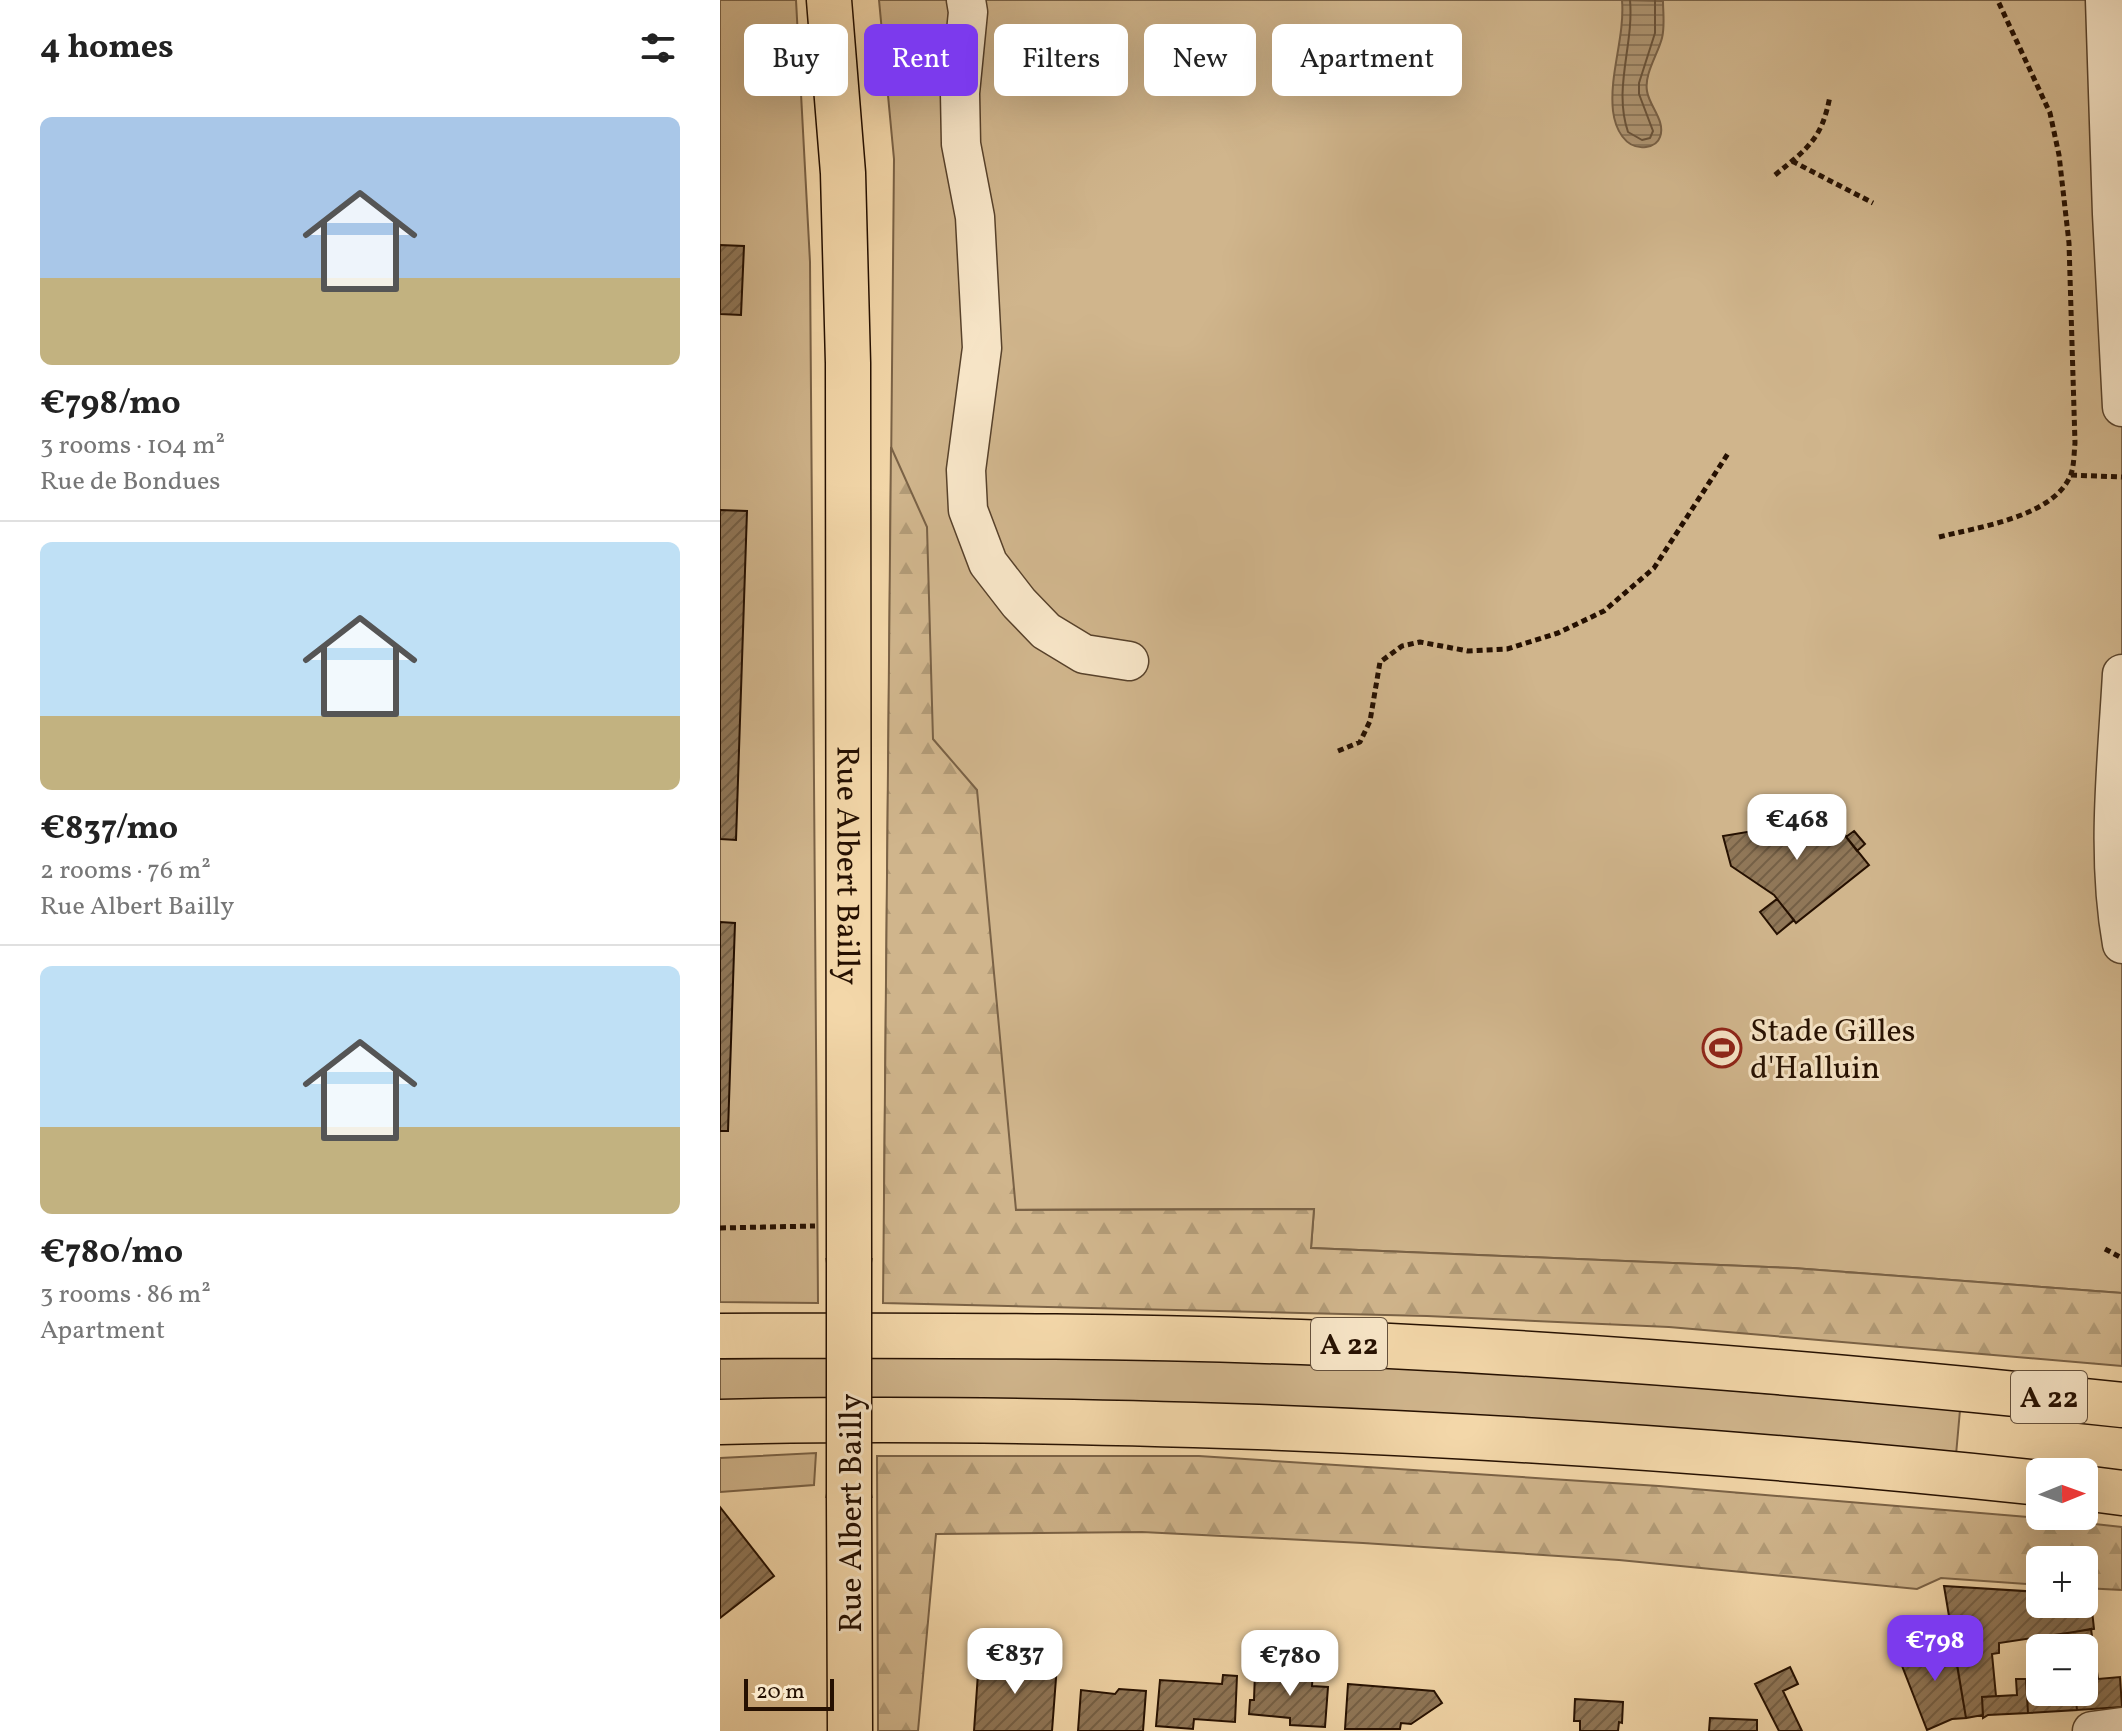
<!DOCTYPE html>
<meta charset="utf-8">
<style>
body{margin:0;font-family:Vollkorn,serif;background:#f2f2f2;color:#222;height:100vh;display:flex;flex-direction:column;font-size:30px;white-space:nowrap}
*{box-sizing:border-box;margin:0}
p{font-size:26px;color:#767676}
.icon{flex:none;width:44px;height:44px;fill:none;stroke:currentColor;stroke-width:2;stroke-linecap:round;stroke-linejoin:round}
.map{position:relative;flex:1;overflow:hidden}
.side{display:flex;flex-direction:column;background:#fff;width:720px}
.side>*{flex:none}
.hud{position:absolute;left:24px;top:24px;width:760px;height:72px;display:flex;gap:16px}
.needle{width:52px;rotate:89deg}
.controls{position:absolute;left:1306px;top:1458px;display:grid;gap:16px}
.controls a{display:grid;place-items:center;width:72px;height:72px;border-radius:12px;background:#fff;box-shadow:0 8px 32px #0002;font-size:40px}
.scale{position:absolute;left:24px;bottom:20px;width:90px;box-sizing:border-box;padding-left:8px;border:4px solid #251001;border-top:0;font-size:22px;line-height:28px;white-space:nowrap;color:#251001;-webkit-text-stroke:6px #f7e5c7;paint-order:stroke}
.price{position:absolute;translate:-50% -68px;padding:0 18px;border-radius:16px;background:#fff;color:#222;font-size:26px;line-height:52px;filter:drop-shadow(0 2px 4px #0008)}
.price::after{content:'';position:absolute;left:50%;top:48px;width:24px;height:18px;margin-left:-12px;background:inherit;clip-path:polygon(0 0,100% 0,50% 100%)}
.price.current{background:#7c3aed;color:#fff}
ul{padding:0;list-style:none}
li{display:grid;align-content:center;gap:16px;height:424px;padding:0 40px}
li+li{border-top:2px solid #e0e0e0}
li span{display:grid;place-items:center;height:248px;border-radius:12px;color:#555}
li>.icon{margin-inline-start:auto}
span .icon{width:144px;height:144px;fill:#fffc;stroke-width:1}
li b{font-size:34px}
h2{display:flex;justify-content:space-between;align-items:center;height:96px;padding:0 40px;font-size:34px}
.pill{padding:0 28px;border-radius:12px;background:#fff;box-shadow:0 8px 32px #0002;font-size:28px;line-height:72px}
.pill.current{background:#7c3aed;color:#fff}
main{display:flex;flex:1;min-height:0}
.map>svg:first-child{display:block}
</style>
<main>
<section class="side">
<h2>4 homes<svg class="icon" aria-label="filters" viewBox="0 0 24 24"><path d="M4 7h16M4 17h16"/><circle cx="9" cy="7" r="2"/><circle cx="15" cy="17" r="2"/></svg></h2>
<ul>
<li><span style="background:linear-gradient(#a9c7e8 65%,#c2b280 0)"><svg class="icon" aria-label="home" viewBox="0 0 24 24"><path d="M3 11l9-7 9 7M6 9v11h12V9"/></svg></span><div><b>€798/mo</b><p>3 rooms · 104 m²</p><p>Rue de Bondues</p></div></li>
<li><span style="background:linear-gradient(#bfe0f5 70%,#c2b280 0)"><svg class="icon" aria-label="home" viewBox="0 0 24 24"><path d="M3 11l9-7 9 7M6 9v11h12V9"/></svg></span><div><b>€837/mo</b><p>2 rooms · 76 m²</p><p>Rue Albert Bailly</p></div></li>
<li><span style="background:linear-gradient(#bfe0f5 65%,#c2b280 0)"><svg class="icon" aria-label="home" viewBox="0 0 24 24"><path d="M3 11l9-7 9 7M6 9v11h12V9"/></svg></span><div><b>€780/mo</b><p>3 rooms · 86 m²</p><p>Apartment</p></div></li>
</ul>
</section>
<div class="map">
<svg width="1402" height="1731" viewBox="0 0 1402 1731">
<defs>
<pattern id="forest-firs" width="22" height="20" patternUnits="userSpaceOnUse" patternTransform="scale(2)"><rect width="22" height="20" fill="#d0b58c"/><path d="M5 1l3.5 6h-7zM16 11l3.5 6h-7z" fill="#b29b77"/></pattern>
<pattern id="water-rules" width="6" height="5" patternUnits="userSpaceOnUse" patternTransform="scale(2)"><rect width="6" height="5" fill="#ad9370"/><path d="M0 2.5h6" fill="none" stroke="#8d775a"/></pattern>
<pattern id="building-hatch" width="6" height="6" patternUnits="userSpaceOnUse" patternTransform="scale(2)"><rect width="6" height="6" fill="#907758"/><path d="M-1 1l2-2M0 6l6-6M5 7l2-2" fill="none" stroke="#756046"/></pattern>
</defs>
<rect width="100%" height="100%" fill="#f3d7a9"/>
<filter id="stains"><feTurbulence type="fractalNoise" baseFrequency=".0025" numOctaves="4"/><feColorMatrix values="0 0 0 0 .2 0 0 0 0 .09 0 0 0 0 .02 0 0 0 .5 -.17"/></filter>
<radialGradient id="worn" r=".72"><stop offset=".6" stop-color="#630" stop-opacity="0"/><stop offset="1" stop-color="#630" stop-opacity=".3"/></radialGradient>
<path fill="#d0b58c" stroke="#7a6246" stroke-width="2" d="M 0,0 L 76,0 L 90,262 L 98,1303 L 0,1302 Z
M 159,0 L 1402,0 L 1402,1293 L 1073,1268 L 591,1248 L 594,1209 L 164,1210 L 174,159 Z
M 334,1353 L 663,1366 L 891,1380 L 1240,1410 L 1236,1455 L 1134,1442 L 700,1413 L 0,1402 L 0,1359 Z
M 96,1453 L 94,1485 L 0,1492 L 0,1458 Z"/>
<path fill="url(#forest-firs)" stroke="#7a6246" stroke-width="2" d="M 171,447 L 207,527 L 213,739 L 257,790 L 296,1210 L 594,1209 L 591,1248 L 1073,1268 L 1402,1293 L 1402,1366 L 949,1327 L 707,1316 L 163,1303 Z
M 157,1456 L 479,1456 L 939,1486 L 1320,1518 L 1402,1527 L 1402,1590 L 1364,1588 L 1364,1560 L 1320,1560 L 1320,1585 L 1221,1578 L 1197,1589 L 899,1560 L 643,1543 L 422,1532 L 216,1534 L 198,1731 L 158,1731 Z"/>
<path fill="url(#water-rules)" stroke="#775f44" stroke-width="2" d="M 902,0 L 943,1 C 943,12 945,26 942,38 C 938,54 924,74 927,91 C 929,106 946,121 940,137 C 938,143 933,146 926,147 C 905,150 895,128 893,111 C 889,74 905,37 902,0 Z"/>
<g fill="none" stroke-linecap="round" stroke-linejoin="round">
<path stroke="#695238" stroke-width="2" d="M 910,0 C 914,45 893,88 908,132 L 922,140 L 930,138 L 933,131 L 919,94 L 919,83 L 935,33 L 935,0"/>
</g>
<path fill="url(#building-hatch)" stroke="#251001" stroke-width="2" d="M 0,245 L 24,246 L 21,315 L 0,314 Z
M 0,510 L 27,511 L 16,840 L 0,839 Z
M 1111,818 L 1149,865 L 1076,923 L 1054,895 L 1011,866 L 1003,836 Z
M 1134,831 L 1145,844 L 1137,851 L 1126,837 Z
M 1057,899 L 1074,920 L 1057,934 L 1040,912 Z
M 0,922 L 15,923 L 8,1131 L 0,1131 Z
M 0,1507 L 54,1576 L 0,1618 Z
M 1224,1586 L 1320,1592 L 1320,1604 L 1364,1604 L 1364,1592 L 1370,1592 L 1374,1629 L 1279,1643 L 1279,1653 L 1272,1654 L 1276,1696 L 1262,1697 L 1263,1715 L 1246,1718 Z
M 1371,1629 L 1378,1679 L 1400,1677 L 1402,1707 L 1357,1710 L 1355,1692 L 1364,1692 L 1364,1648 L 1349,1648 L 1348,1633 Z
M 1232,1636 L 1246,1718 L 1232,1719 L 1207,1730 L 1179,1658 Z
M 259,1659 L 337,1665 L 332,1731 L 254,1731 Z
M 1070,1667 L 1078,1684 L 1063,1691 L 1082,1731 L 1059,1731 L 1035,1684 Z
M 575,1670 L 593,1671 L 592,1686 L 608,1687 L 605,1727 L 570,1725 L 570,1718 L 529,1714 L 530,1700 L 534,1700 L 535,1672 L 574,1675 Z
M 503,1675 L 517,1676 L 515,1722 L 474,1719 L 473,1729 L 436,1726 L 440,1680 L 502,1684 Z
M 1312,1678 L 1313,1694 L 1355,1692 L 1357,1710 L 1308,1713 L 1306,1679 Z
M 1296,1679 L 1306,1679 L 1308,1713 L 1268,1715 L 1263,1718 L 1262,1697 L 1297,1695 Z
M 628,1684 L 714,1691 L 722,1703 L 691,1724 L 681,1723 L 680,1729 L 625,1729 Z
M 399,1689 L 426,1691 L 423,1731 L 358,1731 L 361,1690 L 395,1694 Z
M 855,1699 L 903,1702 L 902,1723 L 899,1722 L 898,1731 L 860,1731 L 860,1721 L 854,1721 Z
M 990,1718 L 1037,1720 L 1037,1731 L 989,1731 Z"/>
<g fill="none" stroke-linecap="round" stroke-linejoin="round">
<g stroke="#58422b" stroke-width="41">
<path id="minor" d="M 246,0 L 248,12 L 240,93 L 241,144 L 255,217 L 262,348 L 246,470 L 248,510 L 268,563 L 299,603 L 326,631 L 364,654 L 409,661
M 1385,0 L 1392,214 L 1402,407
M 1402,674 C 1397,764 1386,854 1402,944
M 1372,1731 L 1402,1727"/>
</g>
<g stroke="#251001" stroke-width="47">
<g id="major">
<path id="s1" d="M 109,0 L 123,173 L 128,363 L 129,1258"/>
<path d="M 129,1498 L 130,1731"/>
</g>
</g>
<g stroke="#251001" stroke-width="47">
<path id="highway" d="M 0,1336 C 224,1335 447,1335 670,1346 C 915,1358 1159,1379 1402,1405
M 0,1422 C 179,1417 359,1421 538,1427 C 800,1437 1060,1455 1320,1483
M 1364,1488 L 1402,1493"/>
</g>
<path stroke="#251001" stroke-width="5" stroke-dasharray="6 4" stroke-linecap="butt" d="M 1072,161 L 1153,203
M 1055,175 C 1088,148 1102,139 1110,96
M 1351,475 L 1402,477
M 1219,537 C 1258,527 1335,517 1351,474 C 1354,466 1354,453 1355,443 L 1349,243 L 1339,155 L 1330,113 L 1278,1
M 618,751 L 640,742 L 650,721 L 660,662 L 682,646 L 700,642 L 748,651 L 787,649 L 838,633 L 884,611 L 934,568 L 1009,452
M 0,1228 L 95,1226
M 1385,1249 L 1402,1258"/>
<use href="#minor" stroke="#f7e5c7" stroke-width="38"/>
<use href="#major" stroke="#f3d7a9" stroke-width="44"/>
<use href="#highway" stroke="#f3d7a9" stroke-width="44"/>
<g stroke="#251001" stroke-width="47" stroke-linecap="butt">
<path id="major-bridge" d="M 129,1258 L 129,1498"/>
</g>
<use href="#major-bridge" stroke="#f3d7a9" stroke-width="44"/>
</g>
<defs>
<g id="stadium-ring" transform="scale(2)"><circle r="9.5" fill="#f7e5c7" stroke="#8f2418" stroke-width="1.5"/><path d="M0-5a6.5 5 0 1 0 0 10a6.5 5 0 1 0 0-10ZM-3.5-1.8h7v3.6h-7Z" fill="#8f2418"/></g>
</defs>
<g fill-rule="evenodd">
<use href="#stadium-ring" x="1002" y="1048"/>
</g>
<g text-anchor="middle" stroke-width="6" stroke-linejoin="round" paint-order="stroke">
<g fill="#f7e5c7" stroke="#64503c" stroke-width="2">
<rect x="591" y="1318" width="76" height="52" rx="6"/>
<rect x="1291" y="1371" width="76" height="52" rx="6"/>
</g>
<g font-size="30" font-weight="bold" fill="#251001">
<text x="629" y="1354">A 22</text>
<text x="1329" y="1407">A 22</text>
</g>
<g font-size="32" fill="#251001" stroke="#f7e5c7">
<text dy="11" stroke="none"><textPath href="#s1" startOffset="866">Rue Albert Bailly</textPath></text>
<text transform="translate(130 1513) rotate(-90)" y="11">Rue Albert Bailly</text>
</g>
<g font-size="32" fill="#251001" stroke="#f7e5c7" text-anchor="start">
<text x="1030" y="1041">Stade Gilles<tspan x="1030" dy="37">d'Halluin</tspan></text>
</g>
</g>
<rect width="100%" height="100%" filter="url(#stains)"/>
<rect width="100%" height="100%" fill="url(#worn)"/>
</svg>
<div class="controls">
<a><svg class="needle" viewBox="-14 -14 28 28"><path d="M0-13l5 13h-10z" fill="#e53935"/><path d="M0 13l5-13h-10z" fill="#767676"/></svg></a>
<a>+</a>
<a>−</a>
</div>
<div class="scale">20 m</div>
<b class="price" style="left:1077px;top:862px">€468</b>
<b class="price current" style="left:1215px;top:1683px">€798</b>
<b class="price" style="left:295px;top:1696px">€837</b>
<b class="price" style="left:570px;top:1698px">€780</b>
<div class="hud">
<a class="pill">Buy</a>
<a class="pill current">Rent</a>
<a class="pill">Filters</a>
<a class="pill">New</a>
<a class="pill">Apartment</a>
</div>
</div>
</main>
